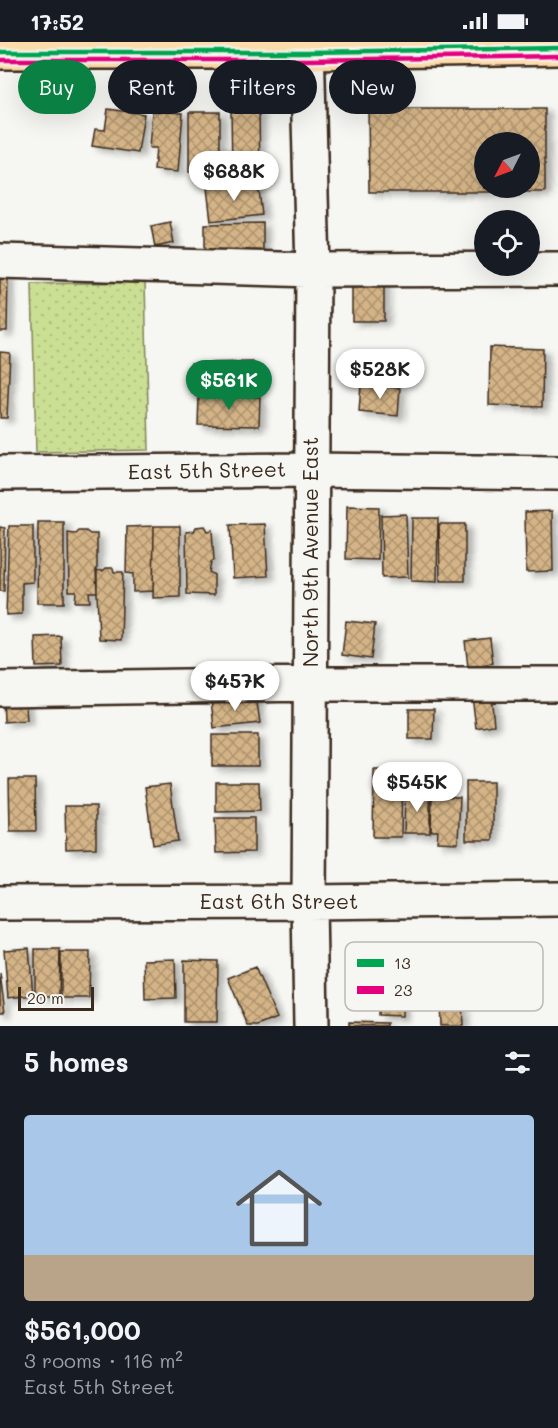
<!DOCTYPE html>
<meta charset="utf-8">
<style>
body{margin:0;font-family:Mali,sans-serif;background:#242831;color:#f1f3f6;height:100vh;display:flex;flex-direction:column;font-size:22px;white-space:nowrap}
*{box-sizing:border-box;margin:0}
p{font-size:20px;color:#9ea1a6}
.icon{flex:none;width:33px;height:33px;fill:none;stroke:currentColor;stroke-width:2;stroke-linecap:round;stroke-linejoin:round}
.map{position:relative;height:984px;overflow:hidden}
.panel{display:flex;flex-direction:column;background:#171b24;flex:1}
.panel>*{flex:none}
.guide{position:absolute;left:18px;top:18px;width:522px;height:54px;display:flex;gap:12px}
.needle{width:39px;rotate:228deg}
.buttons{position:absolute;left:474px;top:90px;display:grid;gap:12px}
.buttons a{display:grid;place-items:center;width:66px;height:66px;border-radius:50%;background:#171b24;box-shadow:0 6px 24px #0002;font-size:30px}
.scale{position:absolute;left:18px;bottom:15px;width:76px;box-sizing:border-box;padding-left:6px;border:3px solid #3b2a1e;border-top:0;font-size:16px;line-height:21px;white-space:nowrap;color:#3b2a1e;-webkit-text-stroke:4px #f6f6f2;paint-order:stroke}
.price{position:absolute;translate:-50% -51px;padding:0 14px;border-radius:21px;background:#fff;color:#222;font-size:20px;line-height:39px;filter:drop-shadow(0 2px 3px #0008)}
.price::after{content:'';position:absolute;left:50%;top:36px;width:18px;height:14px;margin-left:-9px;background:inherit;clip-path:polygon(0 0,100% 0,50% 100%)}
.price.on{background:#0b8043;color:#fff}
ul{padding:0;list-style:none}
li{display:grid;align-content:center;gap:12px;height:318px;padding:0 24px}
li span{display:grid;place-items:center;height:186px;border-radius:6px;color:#555}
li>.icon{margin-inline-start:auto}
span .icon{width:108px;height:108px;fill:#fffc;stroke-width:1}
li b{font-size:26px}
h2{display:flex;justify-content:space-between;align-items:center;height:72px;padding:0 24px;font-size:26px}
.pill{padding:0 21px;border-radius:27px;background:#171b24;box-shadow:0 6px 24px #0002;font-size:21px;line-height:54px}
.pill.on{background:#0b8043;color:#fff}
.status{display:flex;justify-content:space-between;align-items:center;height:42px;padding:0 30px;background:#171b24;direction:ltr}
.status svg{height:16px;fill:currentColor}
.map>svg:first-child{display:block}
</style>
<div class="status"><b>17:52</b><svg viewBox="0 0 49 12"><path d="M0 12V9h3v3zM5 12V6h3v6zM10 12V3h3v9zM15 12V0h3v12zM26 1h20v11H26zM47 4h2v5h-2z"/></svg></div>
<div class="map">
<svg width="558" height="984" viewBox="0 0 558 984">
<defs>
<pattern id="park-dots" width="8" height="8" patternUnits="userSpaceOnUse" patternTransform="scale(1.5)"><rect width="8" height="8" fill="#cbdf94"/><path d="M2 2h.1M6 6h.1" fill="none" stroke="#afc07f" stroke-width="1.8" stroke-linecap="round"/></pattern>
<pattern id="building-cross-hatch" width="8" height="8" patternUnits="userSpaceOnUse" patternTransform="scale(1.5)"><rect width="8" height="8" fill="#d4b487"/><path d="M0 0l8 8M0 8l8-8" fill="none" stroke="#ad936e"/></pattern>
<filter id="shadow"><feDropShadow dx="6" dy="4" stdDeviation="3" flood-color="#0004"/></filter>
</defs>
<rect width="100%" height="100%" fill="#f6f6f2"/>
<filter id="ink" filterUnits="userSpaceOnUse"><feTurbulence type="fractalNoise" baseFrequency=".0167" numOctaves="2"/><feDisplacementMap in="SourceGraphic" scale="12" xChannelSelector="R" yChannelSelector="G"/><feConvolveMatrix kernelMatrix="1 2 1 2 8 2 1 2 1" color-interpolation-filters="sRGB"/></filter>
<g filter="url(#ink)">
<path fill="url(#park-dots)" stroke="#838459" stroke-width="1.5" d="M 145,240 L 149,408 L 36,410 L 32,242 Z"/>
<path fill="url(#building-cross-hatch)" stroke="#3b2a1e" stroke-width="1.5" fill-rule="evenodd" filter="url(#shadow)" d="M 108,67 L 144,72 L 138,111 L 92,104 L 95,87 L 105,88 Z
M 368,67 L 545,67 L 545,150 L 369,150 ZM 484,100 L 530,100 L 530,146 L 484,146 Z
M 231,68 L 259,68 L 260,132 L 232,132 Z
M 152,69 L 183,71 L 178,130 L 154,128 L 156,106 L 149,106 Z
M 189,70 L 220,70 L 220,130 L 189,130 Z
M 258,140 L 262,173 L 211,179 L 207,146 Z
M 170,180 L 174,201 L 155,205 L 151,184 Z
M 263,181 L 263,211 L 205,211 L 205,182 Z
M 352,228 L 384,228 L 384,279 L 352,279 Z
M 0,233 L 8,233 L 7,289 L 0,289 Z
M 490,305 L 543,307 L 542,365 L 489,363 Z
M 0,310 L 10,311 L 7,376 L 0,376 Z
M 253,320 L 254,350 L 192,351 L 191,321 Z
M 361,342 L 400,346 L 398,374 L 359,370 Z
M 199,353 L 260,355 L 259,384 L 198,383 Z
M 347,464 L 379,465 L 378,518 L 346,517 Z
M 552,469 L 553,529 L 526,530 L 525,470 Z
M 406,472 L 408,535 L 382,536 L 381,473 Z
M 412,476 L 438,476 L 437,540 L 411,539 Z
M 38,480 L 64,480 L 64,561 L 37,561 Z
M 265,482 L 268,534 L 233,536 L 230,483 Z
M 439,482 L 465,482 L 465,539 L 440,539 Z
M 9,484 L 33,484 L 33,540 L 22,541 L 22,572 L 6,573 Z
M 154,484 L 153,549 L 133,550 L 133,532 L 126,531 L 127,485 Z
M 154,484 L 180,484 L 180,555 L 153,556 Z
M 204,484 L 207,489 L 212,488 L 214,518 L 211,520 L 209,530 L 214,533 L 214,553 L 187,552 L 186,490 L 194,489 L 196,485 Z
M 0,485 L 5,486 L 4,549 L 0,549 Z
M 79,489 L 86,489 L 90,492 L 97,492 L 97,550 L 89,550 L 90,560 L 75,560 L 76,549 L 69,549 L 68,491 L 76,492 Z
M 106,526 L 113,526 L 114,530 L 123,530 L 121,598 L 99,597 L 96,528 L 103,529 Z
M 346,579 L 375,582 L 371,617 L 342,613 Z
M 61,594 L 62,624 L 36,625 L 35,595 Z
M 490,596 L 493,621 L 468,625 L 465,599 Z
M 491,652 L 494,683 L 476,686 L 472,654 Z
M 256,653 L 260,681 L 214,686 L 211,658 Z
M 25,654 L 27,678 L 4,680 L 3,655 Z
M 409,667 L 434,667 L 433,697 L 409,697 Z
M 212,693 L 258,693 L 258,724 L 212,724 Z
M 374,728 L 402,728 L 401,795 L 373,795 Z
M 9,737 L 35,737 L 36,789 L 10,789 Z
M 216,740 L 259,740 L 260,769 L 216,770 Z
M 466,740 L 493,740 L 493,798 L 466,798 Z
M 170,742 L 178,799 L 153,803 L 145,745 Z
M 405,751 L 430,751 L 430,791 L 404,791 Z
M 432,754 L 460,755 L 458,801 L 437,800 L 438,789 L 431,789 Z
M 65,764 L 96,764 L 96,806 L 66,807 Z
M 215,776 L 254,776 L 254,810 L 216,811 Z
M 29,906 L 33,953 L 8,956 L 4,908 Z
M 35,907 L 60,907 L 59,954 L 35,954 Z
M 61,910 L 90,910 L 89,956 L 61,956 Z
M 380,915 L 403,915 L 402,974 L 378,973 Z
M 175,917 L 176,956 L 145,957 L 144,918 Z
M 184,918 L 218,919 L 217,980 L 184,980 Z
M 255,925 L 277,976 L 258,984 L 248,984 L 228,936 Z
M 461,930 L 463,984 L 440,984 L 438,931 Z
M 0,931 L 5,970 L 0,970 Z
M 349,980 L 387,981 L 387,984 L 349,984 Z"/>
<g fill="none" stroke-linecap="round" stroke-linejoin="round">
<g stroke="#3b2a1e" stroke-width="38">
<path id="minor" d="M 307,0 L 313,228 L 309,860 L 311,984
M 0,219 L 313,228 L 558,227
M 0,431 L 311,428 L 558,431
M 0,647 L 311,642 L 558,642
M 0,861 L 309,860 L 558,857"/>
</g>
<g stroke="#3b2a1e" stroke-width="38">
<path id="major" d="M 0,10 L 307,10 L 558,6"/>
</g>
<use href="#minor" stroke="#f6f6f2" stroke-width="33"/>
<use href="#major" stroke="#fddcac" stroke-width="33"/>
<g stroke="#f6f6f2" stroke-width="9">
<path id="bus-1" d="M 0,10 L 307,10 L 558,6"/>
</g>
<g stroke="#f6f6f2" stroke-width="9">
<path id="bus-2" d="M 0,18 L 307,18 L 558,14"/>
</g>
<use href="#bus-1" stroke="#00a651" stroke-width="4.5"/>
<use href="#bus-2" stroke="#e5007d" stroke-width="4.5"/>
</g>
</g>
<g text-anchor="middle" stroke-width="4.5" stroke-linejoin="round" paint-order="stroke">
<g font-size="21" fill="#3b2a1e" stroke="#f6f6f2">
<text transform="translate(207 429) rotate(-1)" y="7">East 5th Street</text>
<text transform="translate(311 510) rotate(-90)" y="7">North 9th Avenue East</text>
<text x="279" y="867">East 6th Street</text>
</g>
</g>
<rect x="345" y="900" width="198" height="69" rx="9" fill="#f6f6f2" stroke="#beb9b2" stroke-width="1.5"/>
<rect x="357" y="917" width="27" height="8" fill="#00a651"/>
<rect x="357" y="944" width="27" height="8" fill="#e5007d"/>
<g font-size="16" fill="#3b2a1e">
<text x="394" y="927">13</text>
<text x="394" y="954">23</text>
</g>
</svg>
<div class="buttons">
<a><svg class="needle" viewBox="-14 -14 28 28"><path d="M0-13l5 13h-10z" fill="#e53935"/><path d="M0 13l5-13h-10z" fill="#9ea1a6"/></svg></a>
<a><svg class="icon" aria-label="locate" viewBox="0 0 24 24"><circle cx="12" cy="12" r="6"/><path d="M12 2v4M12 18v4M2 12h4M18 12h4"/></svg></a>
</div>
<div class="scale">20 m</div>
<b class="price" style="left:234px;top:160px">$688K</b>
<b class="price" style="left:380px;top:358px">$528K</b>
<b class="price on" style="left:229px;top:369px">$561K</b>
<b class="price" style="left:235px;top:670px">$457K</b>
<b class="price" style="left:417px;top:771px">$545K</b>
<div class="guide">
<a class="pill on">Buy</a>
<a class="pill">Rent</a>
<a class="pill">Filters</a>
<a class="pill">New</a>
</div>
</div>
<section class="panel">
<h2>5 homes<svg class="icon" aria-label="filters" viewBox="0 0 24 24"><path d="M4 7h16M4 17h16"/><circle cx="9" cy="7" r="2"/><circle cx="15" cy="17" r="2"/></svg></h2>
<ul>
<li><span style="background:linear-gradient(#a9c7e8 75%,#b9a48a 0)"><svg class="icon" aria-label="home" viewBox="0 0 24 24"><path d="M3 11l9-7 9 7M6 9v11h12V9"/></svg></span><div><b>$561,000</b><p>3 rooms · 116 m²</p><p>East 5th Street</p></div></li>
</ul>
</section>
